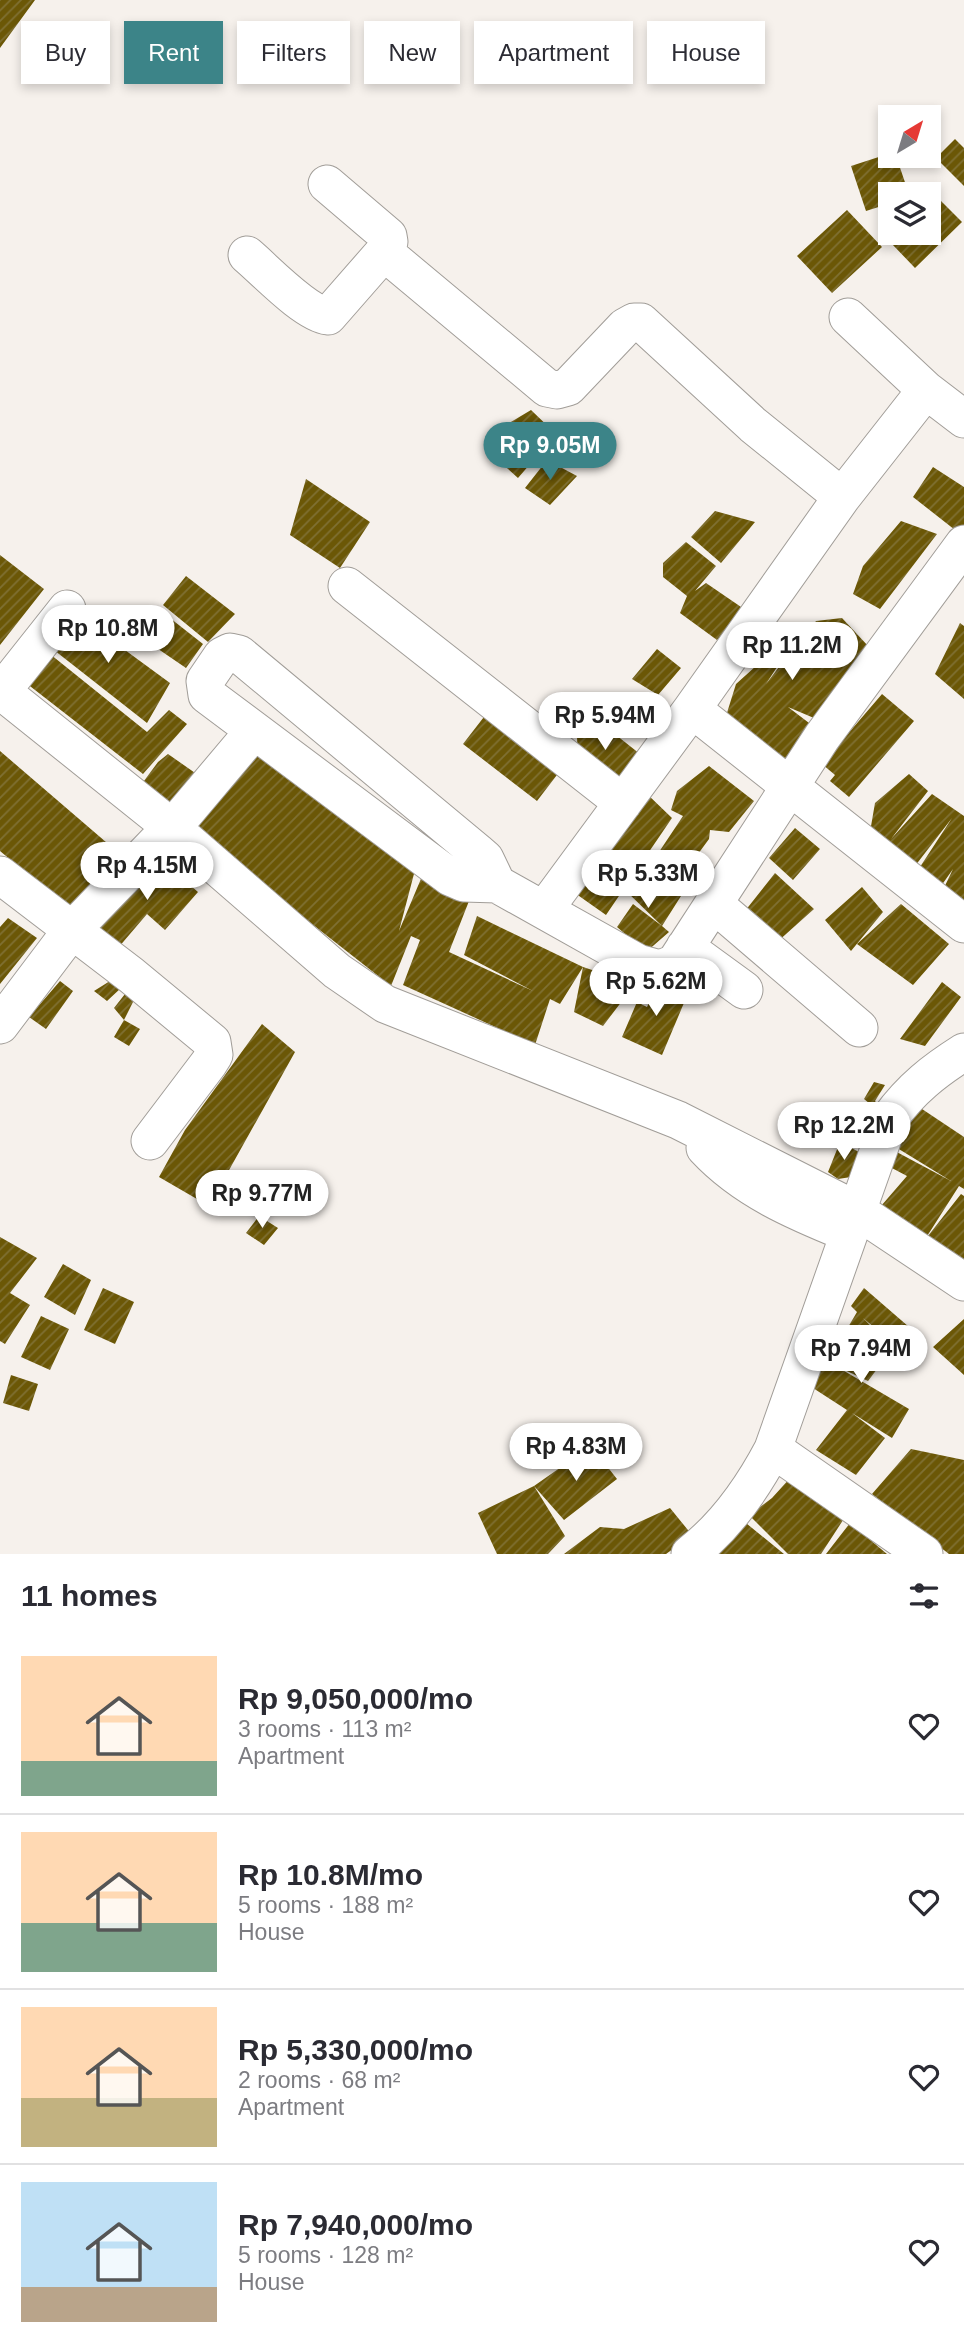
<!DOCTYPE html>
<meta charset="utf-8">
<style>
body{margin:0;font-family:Helvetica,sans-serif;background:#f7f7f7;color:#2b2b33;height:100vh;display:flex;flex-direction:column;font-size:26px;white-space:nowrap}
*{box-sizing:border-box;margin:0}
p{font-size:23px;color:#7c7c81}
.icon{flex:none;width:38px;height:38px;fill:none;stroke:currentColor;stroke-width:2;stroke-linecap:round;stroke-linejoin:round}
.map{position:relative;height:1554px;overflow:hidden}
.side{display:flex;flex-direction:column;background:#fff;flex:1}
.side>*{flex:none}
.banner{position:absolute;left:21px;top:21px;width:922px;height:63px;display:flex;gap:14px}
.needle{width:46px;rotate:38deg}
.tools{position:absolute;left:878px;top:105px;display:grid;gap:14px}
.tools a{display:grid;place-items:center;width:63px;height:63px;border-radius:0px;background:#fff;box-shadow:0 4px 10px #0003;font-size:35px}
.price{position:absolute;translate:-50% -60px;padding:0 16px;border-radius:24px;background:#fff;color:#222;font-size:23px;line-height:46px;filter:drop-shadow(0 2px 4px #0008)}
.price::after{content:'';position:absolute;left:50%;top:42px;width:21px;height:16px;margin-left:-10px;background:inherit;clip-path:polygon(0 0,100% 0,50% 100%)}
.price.active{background:#3c8488;color:#fff}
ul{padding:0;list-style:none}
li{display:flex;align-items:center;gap:21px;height:175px;padding:0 21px}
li+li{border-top:2px solid #e1e1e2}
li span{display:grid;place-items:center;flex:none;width:196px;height:140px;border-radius:0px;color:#555}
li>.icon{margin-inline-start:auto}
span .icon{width:84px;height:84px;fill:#fffc;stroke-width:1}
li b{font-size:30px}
h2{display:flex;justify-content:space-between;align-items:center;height:84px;padding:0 21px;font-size:30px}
.chip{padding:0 24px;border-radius:0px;background:#fff;box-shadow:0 4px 10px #0003;font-size:24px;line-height:63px}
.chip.active{background:#3c8488;color:#fff}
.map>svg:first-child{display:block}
</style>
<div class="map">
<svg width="964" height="1554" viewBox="0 0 964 1554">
<defs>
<pattern id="building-hatch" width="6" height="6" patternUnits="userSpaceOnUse" patternTransform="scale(1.75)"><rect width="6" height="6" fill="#6b5706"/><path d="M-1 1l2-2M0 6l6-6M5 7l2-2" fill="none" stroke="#7f7033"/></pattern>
</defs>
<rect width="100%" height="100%" fill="#f6f1ec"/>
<path fill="url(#building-hatch)" d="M 0,0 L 35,0 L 0,48 Z
M 955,139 L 964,148 L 964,186 L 936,158 Z
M 891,153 L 896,156 L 909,194 L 891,194 L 891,203 L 866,211 L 851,166 Z
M 939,199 L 962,222 L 915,268 L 892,244 L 904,233 L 929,233 L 929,208 Z
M 847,210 L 882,247 L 832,293 L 797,256 Z
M 531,410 L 556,434 L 518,478 L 488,451 L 496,431 Z
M 547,460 L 577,476 L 550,505 L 525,488 Z
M 933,467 L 964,487 L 964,537 L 913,497 Z
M 306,479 L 370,522 L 340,568 L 290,535 Z
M 715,511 L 755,522 L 721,563 L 691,537 Z
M 901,521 L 937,534 L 880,609 L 853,594 L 863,566 Z
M 686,542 L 716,566 L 695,591 L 706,583 L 744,609 L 717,640 L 680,613 L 687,596 L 663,577 L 663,563 Z
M 0,555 L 44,589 L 0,645 Z
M 186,576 L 235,614 L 208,642 L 163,605 Z
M 69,609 L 170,683 L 147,723 L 45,643 Z
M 161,611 L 203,644 L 186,668 L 145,640 Z
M 768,617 L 796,638 L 766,684 L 795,646 L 814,666 L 800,644 L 816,621 L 842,618 L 869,647 L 821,721 L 788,707 L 813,726 L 784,767 L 726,716 L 736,684 L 756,666 L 737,653 Z
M 960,623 L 964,626 L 964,699 L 935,674 Z
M 40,646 L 147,732 L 169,710 L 187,724 L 143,774 L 17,676 Z
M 657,649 L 681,668 L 658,695 L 632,679 Z
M 882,694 L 914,721 L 849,797 L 830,781 L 835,775 L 822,764 Z
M 487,713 L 560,771 L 537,801 L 463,744 Z
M 597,720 L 640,754 L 616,785 L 578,760 L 577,737 Z
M 248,738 L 415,870 L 399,931 L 423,874 L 469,901 L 449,952 L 533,991 L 464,955 L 477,916 L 583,967 L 560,1004 L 550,999 L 535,1045 L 403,985 L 420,940 L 411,936 L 391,986 L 187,826 Z
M 0,751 L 121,855 L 72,911 L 0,851 Z
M 168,754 L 198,775 L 165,813 L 138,789 L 158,762 Z
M 709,766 L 754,801 L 729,832 L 710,830 L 709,839 L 676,884 L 647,870 L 683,816 L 671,810 L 677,791 Z
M 909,774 L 928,791 L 891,839 L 932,794 L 964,816 L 964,910 L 941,894 L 953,869 L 939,889 L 918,870 L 952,818 L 915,866 L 870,832 L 875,803 Z
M 645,792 L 672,818 L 606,915 L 572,891 Z
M 795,828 L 820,849 L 793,880 L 769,858 Z
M 156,856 L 198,892 L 165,930 L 147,914 L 118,948 L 94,928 Z
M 647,870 L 681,896 L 662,926 L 669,932 L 646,952 L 617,927 L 633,904 L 662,926 L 624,889 Z
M 775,873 L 814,909 L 776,943 L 741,916 Z
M 862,887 L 883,912 L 851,951 L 825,920 Z
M 901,904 L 949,944 L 913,985 L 857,944 Z
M 8,918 L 37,938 L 0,984 L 0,927 Z
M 583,967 L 635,984 L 603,1026 L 574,1012 Z
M 60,981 L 73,991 L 46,1029 L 29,1017 Z
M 110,981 L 121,988 L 107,1001 L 94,991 Z
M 660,981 L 689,991 L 662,1055 L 622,1037 L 637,1002 L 647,1007 Z
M 942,982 L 961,997 L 925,1046 L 900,1039 Z
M 125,994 L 134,1000 L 124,1020 L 114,1008 Z
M 124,1020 L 140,1029 L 129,1046 L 114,1037 Z
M 262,1024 L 295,1052 L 209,1206 L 159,1177 L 185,1130 Z
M 874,1082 L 885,1085 L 875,1101 L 878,1105 L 875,1108 L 864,1099 Z
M 916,1105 L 964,1137 L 964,1189 L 959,1186 L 924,1241 L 961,1194 L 964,1196 L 964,1270 L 875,1213 L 907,1176 L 890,1167 L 893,1150 L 951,1181 L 889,1143 Z
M 840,1142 L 859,1152 L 851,1177 L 838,1179 L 828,1172 Z
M 234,1177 L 253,1189 L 231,1215 L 216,1205 Z
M 259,1216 L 278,1228 L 264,1245 L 246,1233 Z
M 0,1237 L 37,1258 L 10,1293 L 30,1305 L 5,1344 L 0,1341 Z
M 63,1264 L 91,1280 L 75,1315 L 44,1297 Z
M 103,1288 L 134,1302 L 115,1344 L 84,1330 Z
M 864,1288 L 909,1327 L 897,1347 L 863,1318 L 893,1348 L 868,1381 L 834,1365 L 909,1409 L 892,1438 L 852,1413 L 885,1438 L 856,1475 L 816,1450 L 847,1410 L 813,1388 L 810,1375 L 828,1361 L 857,1312 L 851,1306 Z
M 41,1316 L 69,1329 L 50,1370 L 21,1357 Z
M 964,1319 L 964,1375 L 933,1347 Z
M 11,1375 L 38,1384 L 29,1411 L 3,1403 Z
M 591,1446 L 617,1479 L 564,1520 L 534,1486 Z
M 911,1449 L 964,1460 L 964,1554 L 949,1554 L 872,1494 Z
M 791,1477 L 847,1514 L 821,1554 L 788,1554 L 749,1515 L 772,1498 Z
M 534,1486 L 565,1536 L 548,1554 L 497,1554 L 478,1513 Z
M 670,1508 L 692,1535 L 666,1554 L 564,1554 L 600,1527 L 624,1529 Z
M 741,1519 L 784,1554 L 714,1554 Z
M 850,1523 L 887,1554 L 826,1554 Z"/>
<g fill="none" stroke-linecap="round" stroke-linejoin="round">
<g stroke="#a19d98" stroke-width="39">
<path id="minor" d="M 327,184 L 388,236 L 389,242 L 384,252 L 547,388 L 557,390 L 568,387 L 625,327 L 634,322 L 641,322 L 753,425 L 842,497
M 247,255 C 266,271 305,313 328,316 L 384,252
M 848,317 L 926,390 L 842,497 L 692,709 L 964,924
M 926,390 L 964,419
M 347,586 L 623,803
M 0,690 L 171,827 L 337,971 L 385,1004 L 678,1120 L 856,1210 L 964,1282
M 2,691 L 67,609
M 0,875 L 131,975 L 212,1042 L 214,1055 L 209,1063 L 150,1141
M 497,884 L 464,883 L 450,877 L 207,695 L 205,681 L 222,656 L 230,652 L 239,654 L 477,852 L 485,859 L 497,884 L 638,963 L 660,969 L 675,963 L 822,737 L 964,544
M 714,904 L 859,1028
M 544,910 L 692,709
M 685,947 L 744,990
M 0,1025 L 71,931 L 184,814 L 254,731
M 705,1148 C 744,1190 796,1212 848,1233
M 773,1449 L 924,1554
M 690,1554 C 726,1526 752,1489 773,1449 L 890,1118 C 911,1089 934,1071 964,1052"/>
</g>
<use href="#minor" stroke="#fff" stroke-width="37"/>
</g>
</svg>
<div class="tools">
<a><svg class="needle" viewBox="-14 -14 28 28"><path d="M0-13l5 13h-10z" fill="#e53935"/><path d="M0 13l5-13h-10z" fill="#7c7c81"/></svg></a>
<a><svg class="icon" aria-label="layers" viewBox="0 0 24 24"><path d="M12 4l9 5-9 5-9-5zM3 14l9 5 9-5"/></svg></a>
</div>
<b class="price active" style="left:550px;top:482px">Rp 9.05M</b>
<b class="price" style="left:108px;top:665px">Rp 10.8M</b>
<b class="price" style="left:792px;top:682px">Rp 11.2M</b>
<b class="price" style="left:605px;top:752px">Rp 5.94M</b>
<b class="price" style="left:147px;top:902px">Rp 4.15M</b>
<b class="price" style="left:648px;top:910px">Rp 5.33M</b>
<b class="price" style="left:656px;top:1018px">Rp 5.62M</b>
<b class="price" style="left:844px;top:1162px">Rp 12.2M</b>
<b class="price" style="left:262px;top:1230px">Rp 9.77M</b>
<b class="price" style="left:861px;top:1385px">Rp 7.94M</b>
<b class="price" style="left:576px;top:1483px">Rp 4.83M</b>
<div class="banner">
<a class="chip">Buy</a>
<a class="chip active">Rent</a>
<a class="chip">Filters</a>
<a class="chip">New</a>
<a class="chip">Apartment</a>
<a class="chip">House</a>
</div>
</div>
<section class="side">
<h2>11 homes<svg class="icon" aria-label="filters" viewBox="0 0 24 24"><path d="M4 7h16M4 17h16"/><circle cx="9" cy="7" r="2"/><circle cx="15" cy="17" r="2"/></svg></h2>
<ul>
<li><span style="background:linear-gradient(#ffd9b3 75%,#7fa58c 0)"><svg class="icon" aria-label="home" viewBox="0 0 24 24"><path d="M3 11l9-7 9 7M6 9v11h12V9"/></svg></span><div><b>Rp 9,050,000/mo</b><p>3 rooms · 113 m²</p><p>Apartment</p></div><svg class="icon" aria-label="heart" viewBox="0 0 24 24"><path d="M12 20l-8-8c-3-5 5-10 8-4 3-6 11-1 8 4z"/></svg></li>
<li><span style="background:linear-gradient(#ffd9b3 65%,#7fa58c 0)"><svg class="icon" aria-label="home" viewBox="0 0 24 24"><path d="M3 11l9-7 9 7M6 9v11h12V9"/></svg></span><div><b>Rp 10.8M/mo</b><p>5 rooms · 188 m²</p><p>House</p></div><svg class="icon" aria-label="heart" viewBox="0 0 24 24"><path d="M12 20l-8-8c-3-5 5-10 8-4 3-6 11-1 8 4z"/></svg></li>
<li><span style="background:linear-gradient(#ffd9b3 65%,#c2b280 0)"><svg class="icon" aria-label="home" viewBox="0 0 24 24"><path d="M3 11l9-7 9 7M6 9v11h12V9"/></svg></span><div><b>Rp 5,330,000/mo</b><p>2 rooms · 68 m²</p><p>Apartment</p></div><svg class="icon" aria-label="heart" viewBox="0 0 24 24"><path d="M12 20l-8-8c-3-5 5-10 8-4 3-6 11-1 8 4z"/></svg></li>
<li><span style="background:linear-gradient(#bfe0f5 75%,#b9a48a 0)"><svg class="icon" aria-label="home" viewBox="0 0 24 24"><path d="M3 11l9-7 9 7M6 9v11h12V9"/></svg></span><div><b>Rp 7,940,000/mo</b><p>5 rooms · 128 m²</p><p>House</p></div><svg class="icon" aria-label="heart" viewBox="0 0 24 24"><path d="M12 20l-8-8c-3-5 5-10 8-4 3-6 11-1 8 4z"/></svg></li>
</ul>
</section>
